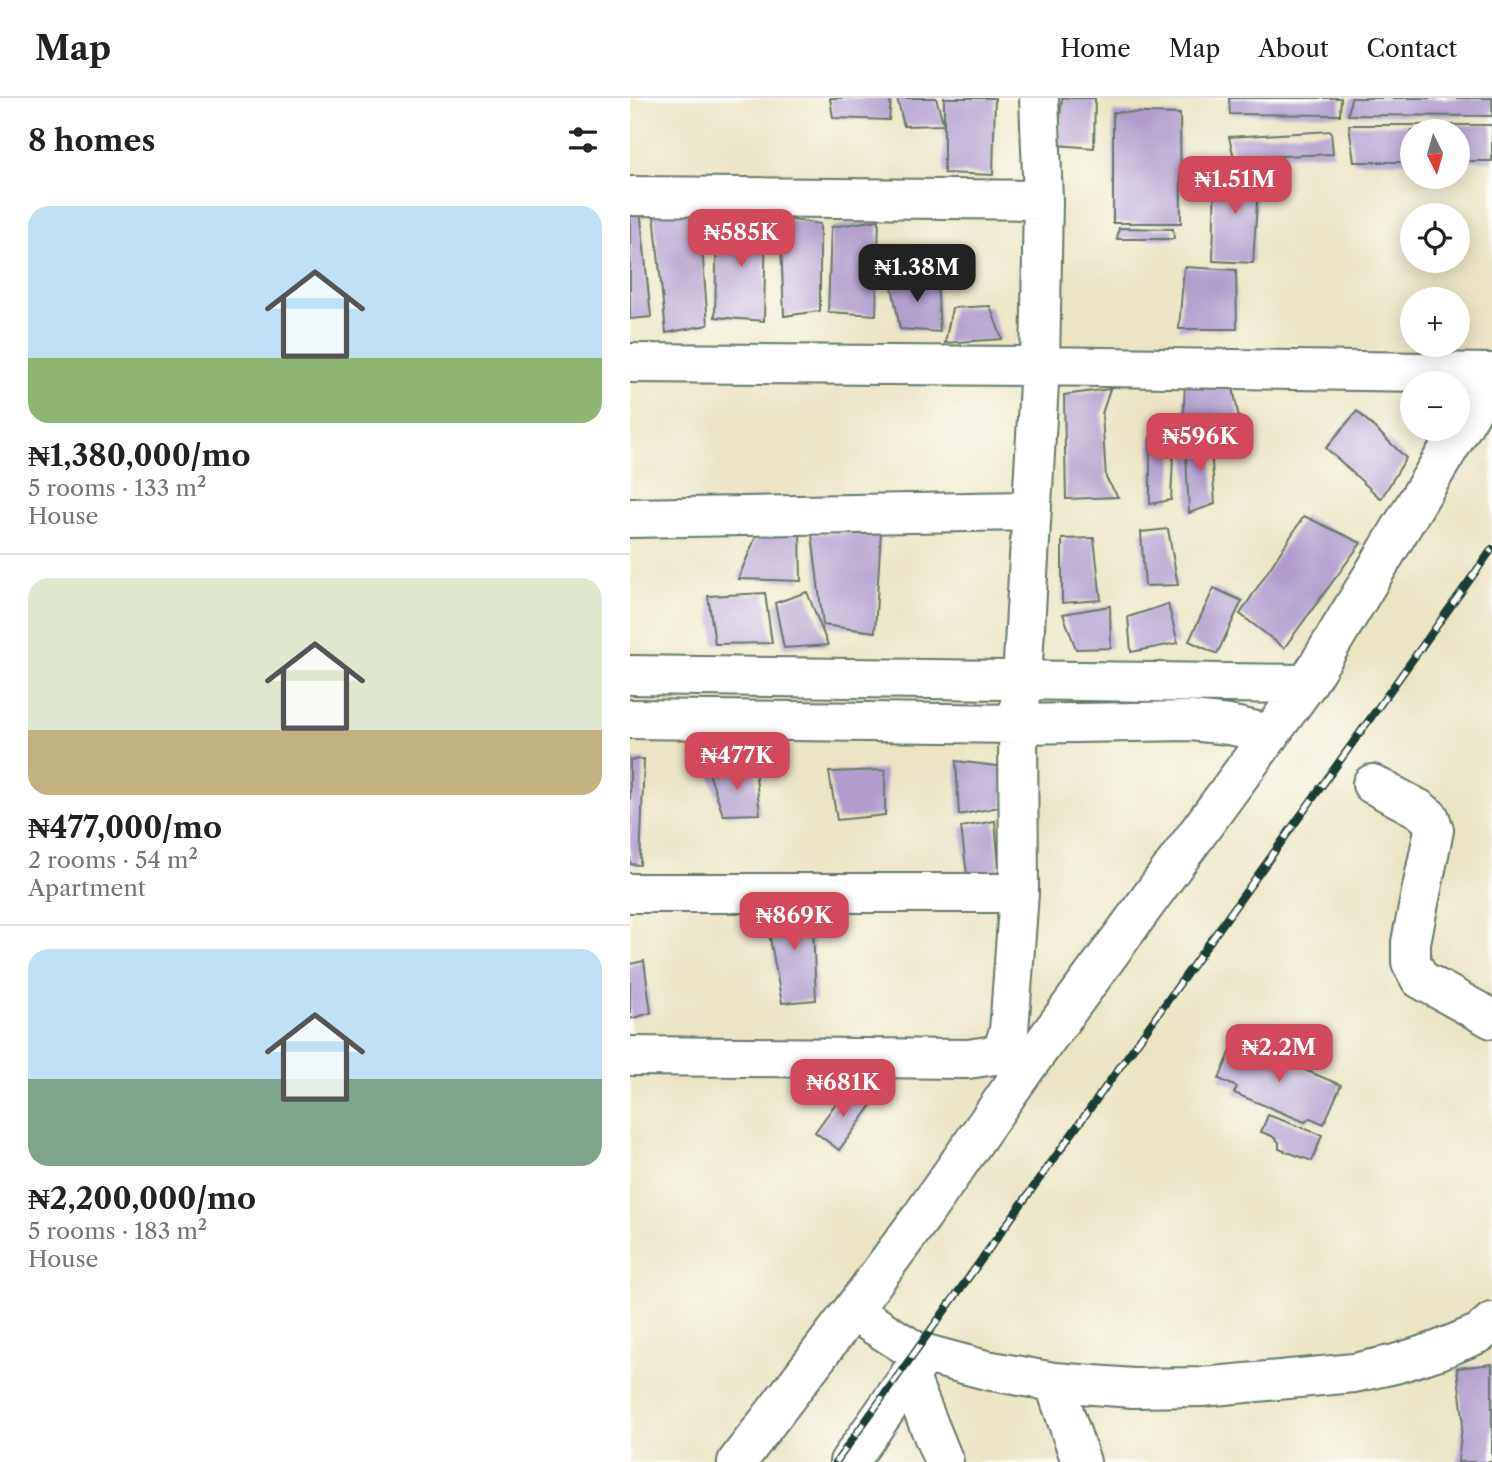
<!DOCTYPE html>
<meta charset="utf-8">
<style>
body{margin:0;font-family:"Libre Caslon Text",serif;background:#f2f2f2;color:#222;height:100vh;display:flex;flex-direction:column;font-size:26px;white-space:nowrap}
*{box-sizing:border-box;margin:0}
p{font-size:23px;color:#767676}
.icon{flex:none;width:38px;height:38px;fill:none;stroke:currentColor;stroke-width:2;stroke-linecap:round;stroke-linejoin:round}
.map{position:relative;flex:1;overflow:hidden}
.panel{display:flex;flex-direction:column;background:#fff;width:630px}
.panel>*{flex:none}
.needle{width:46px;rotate:175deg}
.buttons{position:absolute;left:770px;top:21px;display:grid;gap:14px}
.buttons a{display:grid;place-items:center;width:70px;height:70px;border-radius:50%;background:#fff;box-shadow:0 4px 18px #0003;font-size:35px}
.price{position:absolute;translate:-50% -60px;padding:0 16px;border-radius:14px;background:#d1495b;color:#fff;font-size:23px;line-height:46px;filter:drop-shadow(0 2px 4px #0008)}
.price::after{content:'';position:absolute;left:50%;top:42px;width:21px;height:16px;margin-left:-10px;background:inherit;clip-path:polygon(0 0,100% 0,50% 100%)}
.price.active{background:#222;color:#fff}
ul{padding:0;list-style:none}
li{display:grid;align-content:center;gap:14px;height:371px;padding:0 28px}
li+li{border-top:2px solid #e0e0e0}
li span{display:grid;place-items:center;height:217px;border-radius:21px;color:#555}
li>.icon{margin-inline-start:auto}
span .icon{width:126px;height:126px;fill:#fffc;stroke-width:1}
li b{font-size:30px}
h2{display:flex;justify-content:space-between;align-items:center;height:84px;padding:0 28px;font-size:30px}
header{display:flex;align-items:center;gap:42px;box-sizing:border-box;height:98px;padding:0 35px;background:#fff;border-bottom:2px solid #e0e0e0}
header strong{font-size:33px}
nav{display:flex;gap:38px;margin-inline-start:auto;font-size:24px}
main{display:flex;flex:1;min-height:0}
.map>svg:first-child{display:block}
</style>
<header>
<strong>Map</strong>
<nav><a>Home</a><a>Map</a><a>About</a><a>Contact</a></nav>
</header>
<main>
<section class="panel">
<h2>8 homes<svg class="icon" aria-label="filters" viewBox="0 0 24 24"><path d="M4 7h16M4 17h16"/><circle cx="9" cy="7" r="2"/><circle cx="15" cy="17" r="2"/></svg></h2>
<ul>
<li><span style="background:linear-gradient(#bfe0f5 70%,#8fb573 0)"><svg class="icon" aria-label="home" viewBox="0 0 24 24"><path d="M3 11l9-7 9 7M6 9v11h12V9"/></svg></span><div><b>₦1,380,000/mo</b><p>5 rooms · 133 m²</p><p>House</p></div></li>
<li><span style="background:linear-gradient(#dfe7d0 70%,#c2b280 0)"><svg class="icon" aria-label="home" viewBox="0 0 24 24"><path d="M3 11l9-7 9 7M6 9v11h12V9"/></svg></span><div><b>₦477,000/mo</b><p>2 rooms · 54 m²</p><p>Apartment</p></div></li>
<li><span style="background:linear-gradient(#bfe0f5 60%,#7fa58c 0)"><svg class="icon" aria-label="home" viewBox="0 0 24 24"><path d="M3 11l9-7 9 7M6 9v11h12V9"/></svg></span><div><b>₦2,200,000/mo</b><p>5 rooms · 183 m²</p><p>House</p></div></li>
</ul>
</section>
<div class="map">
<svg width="862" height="1364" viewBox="0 0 862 1364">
<rect width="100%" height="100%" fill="#fdfcf7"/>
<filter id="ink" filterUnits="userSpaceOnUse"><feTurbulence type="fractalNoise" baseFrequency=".0143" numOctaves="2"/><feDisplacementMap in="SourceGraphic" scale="14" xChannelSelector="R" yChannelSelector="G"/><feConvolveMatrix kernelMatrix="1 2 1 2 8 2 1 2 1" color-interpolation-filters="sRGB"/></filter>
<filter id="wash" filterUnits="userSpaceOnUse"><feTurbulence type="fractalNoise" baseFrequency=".00686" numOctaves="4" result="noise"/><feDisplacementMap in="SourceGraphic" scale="28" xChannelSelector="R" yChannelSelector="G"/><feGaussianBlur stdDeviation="1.57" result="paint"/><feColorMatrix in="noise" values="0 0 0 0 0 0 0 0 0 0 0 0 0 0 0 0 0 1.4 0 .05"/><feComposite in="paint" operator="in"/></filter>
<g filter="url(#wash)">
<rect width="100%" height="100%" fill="#ebe5c5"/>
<g id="blocks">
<path fill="#b09dcd" d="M 200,0 L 261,0 L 259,22 L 203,20 Z
M 267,0 L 306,0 L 314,27 L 274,28 Z
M 314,0 L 365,0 L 363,77 L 314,75 Z
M 432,0 L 465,0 L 464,50 L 427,47 Z
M 599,0 L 711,0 L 710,17 L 600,16 Z
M 721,0 L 862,0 L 862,18 L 718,17 Z
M 483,14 L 550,16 L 551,125 L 483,125 Z
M 719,27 L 862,27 L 862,63 L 828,63 L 828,33 L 782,33 L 782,64 L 724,64 Z
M 701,33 L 703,56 L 604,60 L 599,39 Z
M 585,73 L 629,75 L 623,165 L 583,163 Z
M 69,110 L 78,227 L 36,235 L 24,116 Z
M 10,111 L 21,219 L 0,221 L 0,112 Z
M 136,117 L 134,223 L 85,219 L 87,123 Z
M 150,120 L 190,126 L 190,213 L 154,218 Z
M 249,122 L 246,217 L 198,214 L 201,129 Z
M 489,130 L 543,131 L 544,141 L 487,141 Z
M 554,169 L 606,172 L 607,231 L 549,231 Z
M 307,180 L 310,234 L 270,231 L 261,183 Z
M 360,208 L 372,241 L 315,245 L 322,210 Z
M 555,283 L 603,289 L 611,331 L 553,332 Z
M 480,291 L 472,316 L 476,380 L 488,399 L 436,401 L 434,297 Z
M 727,313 L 776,360 L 751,401 L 696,350 Z
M 544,337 L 541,402 L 520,406 L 520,339 Z
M 555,338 L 580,338 L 585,406 L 559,415 Z
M 674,418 L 731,445 L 654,550 L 610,516 Z
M 129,431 L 170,431 L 171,483 L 108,481 Z
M 538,431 L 548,487 L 515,488 L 511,434 Z
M 251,433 L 245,534 L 193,527 L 182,436 Z
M 464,440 L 471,502 L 432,505 L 432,441 Z
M 584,490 L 612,503 L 587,556 L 559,543 Z
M 177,494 L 198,547 L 154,550 L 145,505 Z
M 135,495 L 142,545 L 85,546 L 78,498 Z
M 538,506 L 548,545 L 501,554 L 498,519 Z
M 480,508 L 481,550 L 446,551 L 433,516 Z
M 14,661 L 10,767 L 0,766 L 0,662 Z
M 326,663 L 374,669 L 374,708 L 329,717 Z
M 125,671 L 130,716 L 93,717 L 79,675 Z
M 255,672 L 255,717 L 207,722 L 199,674 Z
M 365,723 L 370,780 L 338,785 L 331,729 Z
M 182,805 L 186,902 L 152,905 L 135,813 Z
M 14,863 L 21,915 L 0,921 L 0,866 Z
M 605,943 L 711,987 L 694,1026 L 680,1020 L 675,1024 L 604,995 L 607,989 L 589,981 Z
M 217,990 L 242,1007 L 209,1052 L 185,1034 Z
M 638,1017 L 692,1037 L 682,1063 L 649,1051 L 649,1044 L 642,1038 L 631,1034 Z
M 862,1266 L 862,1364 L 828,1364 L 833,1320 L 827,1270 Z"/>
</g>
</g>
<g filter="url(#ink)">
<use href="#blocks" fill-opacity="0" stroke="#667867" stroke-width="2"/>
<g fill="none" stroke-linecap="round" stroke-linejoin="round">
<g stroke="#667867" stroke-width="42">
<path id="minor" d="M 0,98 L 413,102
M 0,265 L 410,268 L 862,275
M 0,420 L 401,413
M 0,577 L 677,586
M 0,621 L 388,626 L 561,623 L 599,627 L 641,636
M 742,686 L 789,711 L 800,720 L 804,732 L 781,844 L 781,864 L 790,881 L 862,921
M 0,795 L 389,795
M 371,956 L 379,933 L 389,795 L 388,626 L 392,582 L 410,268 L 413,102 L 409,0
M 0,958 L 338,961 L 371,956 L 392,971
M 222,1213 L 285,1253 L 356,1272 L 424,1284 L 503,1290 L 572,1289 L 724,1275 L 765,1266 L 809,1252 L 850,1235 L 862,1224
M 279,1278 L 314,1364
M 424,1284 L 451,1364
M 107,1364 L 222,1213 L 292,1118 L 394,972 L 677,586 L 862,279
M 219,1364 L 295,1256"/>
</g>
<use href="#minor" stroke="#fff" stroke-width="38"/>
<g stroke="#1f3d34" stroke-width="8">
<path id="rail" d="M 206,1364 L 862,451"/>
</g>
<use href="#rail" stroke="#fdfcf7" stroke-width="5" stroke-dasharray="16" stroke-linecap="butt"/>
</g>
</g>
</svg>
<div class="buttons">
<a><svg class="needle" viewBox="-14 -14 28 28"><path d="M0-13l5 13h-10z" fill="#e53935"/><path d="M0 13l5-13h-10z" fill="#767676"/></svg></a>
<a><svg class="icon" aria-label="locate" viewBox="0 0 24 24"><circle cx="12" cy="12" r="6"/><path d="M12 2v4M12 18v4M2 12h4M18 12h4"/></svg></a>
<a>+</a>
<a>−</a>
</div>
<b class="price" style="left:605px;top:118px">₦1.51M</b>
<b class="price" style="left:111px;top:171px">₦585K</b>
<b class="price active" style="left:287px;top:206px">₦1.38M</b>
<b class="price" style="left:570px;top:375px">₦596K</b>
<b class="price" style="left:107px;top:694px">₦477K</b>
<b class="price" style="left:164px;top:854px">₦869K</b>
<b class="price" style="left:649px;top:986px">₦2.2M</b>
<b class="price" style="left:213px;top:1021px">₦681K</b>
</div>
</main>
